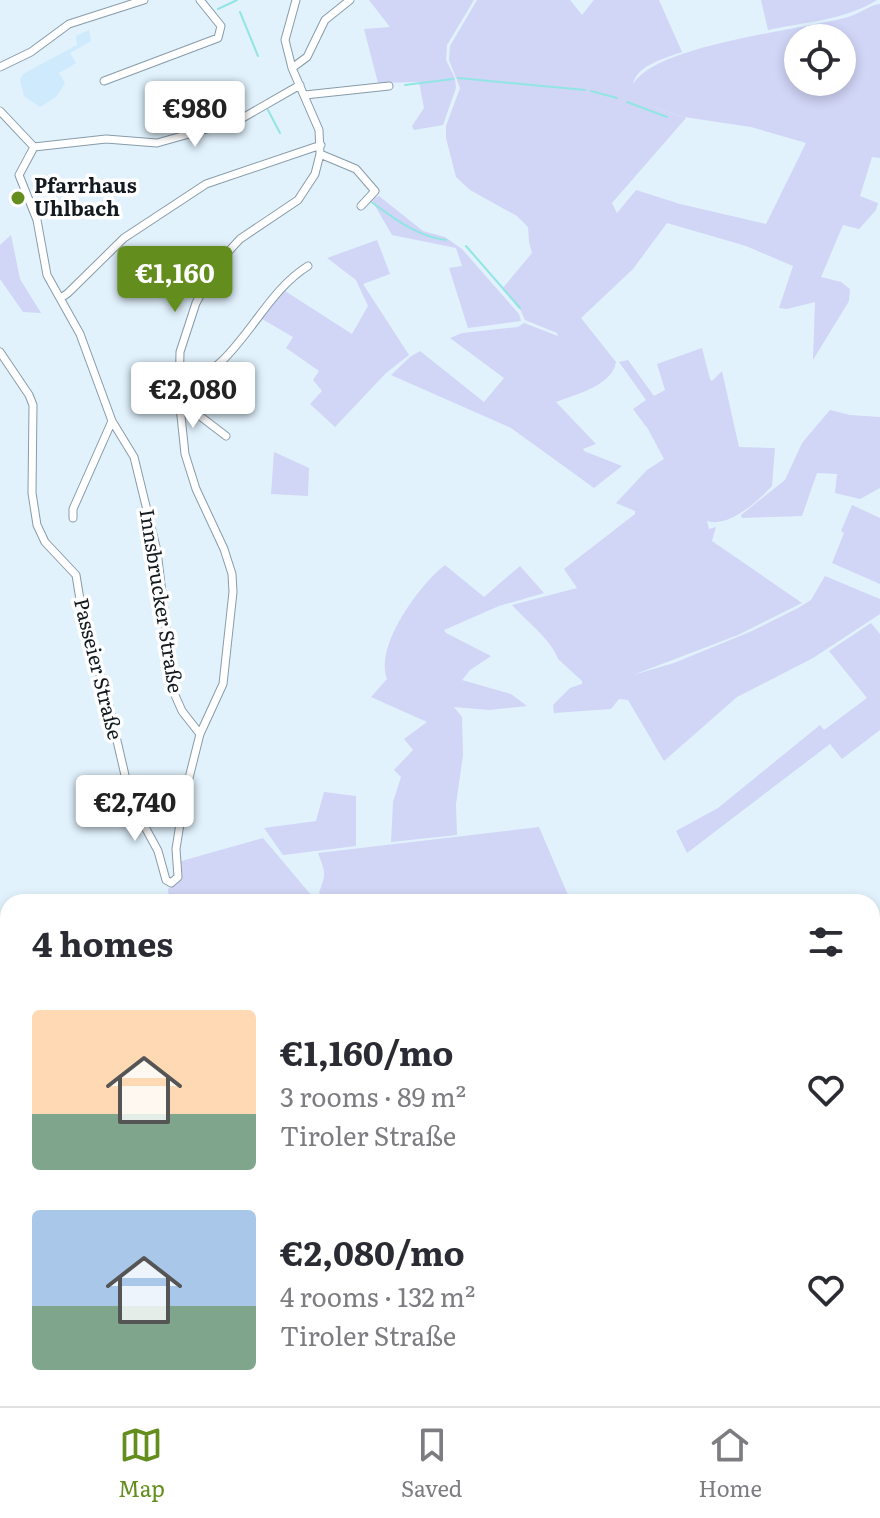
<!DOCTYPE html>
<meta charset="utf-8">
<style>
body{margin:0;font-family:Literata,serif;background:#f7f7f7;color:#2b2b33;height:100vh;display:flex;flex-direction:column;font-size:30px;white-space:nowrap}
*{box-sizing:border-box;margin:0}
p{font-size:26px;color:#7c7c81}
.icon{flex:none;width:44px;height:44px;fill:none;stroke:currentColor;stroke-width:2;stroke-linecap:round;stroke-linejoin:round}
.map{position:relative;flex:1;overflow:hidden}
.panel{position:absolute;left:0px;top:894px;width:880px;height:512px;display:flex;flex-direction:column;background:#fff;border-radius:24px 24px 0 0;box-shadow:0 4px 12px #0003}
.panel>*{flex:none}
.tools{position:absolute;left:784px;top:24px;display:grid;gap:16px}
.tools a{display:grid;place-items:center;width:72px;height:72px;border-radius:50%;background:#fff;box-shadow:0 4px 12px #0003;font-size:40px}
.price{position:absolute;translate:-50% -68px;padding:0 18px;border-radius:8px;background:#fff;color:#222;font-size:26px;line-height:52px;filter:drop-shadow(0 2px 4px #0008)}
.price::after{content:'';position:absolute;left:50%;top:48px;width:24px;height:18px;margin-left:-12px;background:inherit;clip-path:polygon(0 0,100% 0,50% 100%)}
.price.selected{background:#638d1c;color:#fff}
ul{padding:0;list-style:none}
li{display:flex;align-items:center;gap:24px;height:200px;padding:0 32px}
li span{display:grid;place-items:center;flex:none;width:224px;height:160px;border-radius:8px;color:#555}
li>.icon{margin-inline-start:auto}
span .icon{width:96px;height:96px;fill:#fffc;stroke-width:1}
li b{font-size:34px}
h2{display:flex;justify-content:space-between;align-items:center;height:96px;padding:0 32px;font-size:34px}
.tab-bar{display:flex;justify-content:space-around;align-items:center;height:112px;border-top:2px solid #e1e1e2;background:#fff;font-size:22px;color:#7c7c81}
.tab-bar a{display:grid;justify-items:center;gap:4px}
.tab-bar .selected{color:#638d1c}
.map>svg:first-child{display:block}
</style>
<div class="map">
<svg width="880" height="1406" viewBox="0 0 880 1406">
<rect width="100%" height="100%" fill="#e1f2fd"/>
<path fill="#ceeafc" d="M 89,30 L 91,41 L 70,53 L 76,63 L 59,73 L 65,83 L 56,97 L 40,107 L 24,96 L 20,80 L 23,74 L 77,45 L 76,36 Z"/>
<path fill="#d1d5f6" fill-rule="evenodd" d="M 369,0 L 474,0 L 447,45 L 446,60 L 455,78 L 456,88 L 443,125 L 414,130 L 412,126 L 424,108 L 419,82 L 378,83 L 364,29 L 390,27 Z
M 477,0 L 570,0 L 582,15 L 594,0 L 659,0 L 682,52 C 666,58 637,65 633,84 C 657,44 802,30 848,17 C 859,14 872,4 880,4 L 880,158 L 872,157 L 860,196 L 878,203 L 876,210 L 859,229 L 843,225 L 821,277 L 841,282 L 850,289 L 849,301 L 813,360 L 815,302 L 787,309 L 779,308 L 793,266 L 746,246 L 667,223 L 633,269 L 581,318 L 616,362 C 612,386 576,394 556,402 L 596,444 L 583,449 L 584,451 L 622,466 L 594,488 L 511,428 L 391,375 L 410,357 L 420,351 L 484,402 L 504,378 L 450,338 L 462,333 L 518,327 L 524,323 L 558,336 L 557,333 L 525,320 L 521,311 L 502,289 L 532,253 L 529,242 L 528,227 L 517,216 L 470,190 L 456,177 L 446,138 L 446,126 L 460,88 L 449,60 L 450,46 ZM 798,38 L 842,38 L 842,82 L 798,82 ZM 627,98 L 684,117 L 751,127 L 806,143 L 766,224 L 680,204 L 636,190 L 617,213 L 612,203 L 686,118 Z
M 761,0 L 877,0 C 845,20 805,22 768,30 Z
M 379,196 L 423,231 L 445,237 L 462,249 L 519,314 L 521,321 L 468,328 L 449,268 L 462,266 L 456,248 L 392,235 L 371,199 Z
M 11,235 L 20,279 L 41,313 L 23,312 L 0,279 L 0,245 Z
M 377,240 L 390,274 L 363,284 L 409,355 L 386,373 L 335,427 L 310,404 L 322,391 L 313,380 L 319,371 L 286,348 L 293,337 L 262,319 L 285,291 L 352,334 L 368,306 L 356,280 L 327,258 Z
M 702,348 L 710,379 L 712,381 L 722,371 L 739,447 L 775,448 L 772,486 C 758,501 729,528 707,521 L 709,529 L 716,527 L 712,541 L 802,603 L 738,635 L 633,675 L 674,663 L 752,631 L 798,608 L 811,600 L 825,576 L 880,599 L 880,614 L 813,658 L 737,697 L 664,761 L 628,700 L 619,699 L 611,709 L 554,713 L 553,705 L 570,688 L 582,684 L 582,681 L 558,659 C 550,638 527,622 512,605 L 577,588 L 564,569 L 635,514 L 635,511 L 616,503 L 647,470 L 664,459 L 648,429 L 633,409 L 646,400 L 619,362 L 628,360 L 654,396 L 665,390 L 657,364 Z
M 830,410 L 850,415 L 880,417 L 880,488 L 860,499 L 835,493 L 837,474 L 817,473 L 802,516 L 742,518 L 741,515 L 785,480 L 802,443 Z
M 274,452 L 309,468 L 308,496 L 271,494 Z
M 852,505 L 880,518 L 880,584 L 832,563 L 844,533 L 841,531 Z
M 445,565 L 484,597 L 520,566 L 544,593 L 499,606 L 444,630 L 446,633 L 491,656 L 470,670 L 462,680 L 511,694 L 527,706 L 489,710 L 454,707 L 462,717 L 463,755 L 456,804 L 457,835 L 391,842 L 393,802 L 401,777 L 394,770 L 413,750 L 404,739 L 427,722 L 371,697 L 387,679 C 374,646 420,584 445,565 Z
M 871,623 L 880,634 L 880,730 L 842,759 L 830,744 L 687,853 L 676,831 L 718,808 L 820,725 L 824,730 L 867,698 L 829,651 Z
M 324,792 L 356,796 L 356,846 L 283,855 L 264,828 L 316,821 Z
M 539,827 L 571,902 L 327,902 L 319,893 C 326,873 326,874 318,853 Z
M 263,838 L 317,902 L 169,902 L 168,889 L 177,882 L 178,862 Z
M 620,1398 L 714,1398 L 714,1406 L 618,1406 Z
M 737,1398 L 826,1398 L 822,1406 L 738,1406 Z"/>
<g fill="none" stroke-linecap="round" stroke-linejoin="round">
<path stroke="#91e5e3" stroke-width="2" d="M 218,9 L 237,0
M 240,12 L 258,56
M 458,78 L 585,90
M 405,85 L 453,79
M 591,91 L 617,98
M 627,102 L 667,117
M 268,110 L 280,133
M 370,201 C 394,218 417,237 446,240
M 466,246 L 520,308"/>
<g stroke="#889ba8" stroke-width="9">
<path id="street" d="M 0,67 L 31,52 L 69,24 L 144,0
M 292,68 L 307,57 L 325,20 L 350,0
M 104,81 L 218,38 L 221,26 L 200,0
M 305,95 L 389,86
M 0,111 L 34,147 L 19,175 L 37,220 L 47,275 L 80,334 L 112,421 L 134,457 L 157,551 L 174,693 L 182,711 L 200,734
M 34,147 L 106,139 L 157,143 L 239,120 L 300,85
M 320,154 L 356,169 L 375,191 L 361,206
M 61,298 L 68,293 L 124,238 L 206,184 L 321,145
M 0,352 L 29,395 L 33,405 L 32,493 L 37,525 L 45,542 L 76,575 L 82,612 L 108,702 L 131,801 L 158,851 L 166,880 L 171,883 L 178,877 L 176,849 L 184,798 L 200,734 L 223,684 L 233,592 L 232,574 L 224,549 L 196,489 L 185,454 L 179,397 L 180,352 L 196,303 L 217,264 L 240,239 L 298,200 L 315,174 L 320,154 L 319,130 L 292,68 L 285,40 L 296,0
M 179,388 C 241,367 258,297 308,266
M 179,400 L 226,436
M 73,518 L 73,509 L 112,421
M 872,1164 L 880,1162
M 0,1279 L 8,1278"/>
</g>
<g stroke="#889ba8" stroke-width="11">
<path id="secondary" d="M 0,1175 L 8,1227
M 36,1398 L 39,1406"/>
</g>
<use href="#street" stroke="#fff" stroke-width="7"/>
<use href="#secondary" stroke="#e2edfc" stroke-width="9"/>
</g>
<circle fill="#638d1c" stroke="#fff" stroke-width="3" cx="18" cy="198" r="8"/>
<g text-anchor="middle" stroke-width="7" stroke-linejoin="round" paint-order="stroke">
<g font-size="20" font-weight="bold" fill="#131b20" stroke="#fff" text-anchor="start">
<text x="34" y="193">Pfarrhaus<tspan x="34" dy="23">Uhlbach</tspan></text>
</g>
<g font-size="20" fill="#131b20" stroke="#fff">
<text transform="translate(161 601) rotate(81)" y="7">Innsbrucker Straße</text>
<text transform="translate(98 669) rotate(76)" y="7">Passeier Straße</text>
</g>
</g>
</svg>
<div class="tools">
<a><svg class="icon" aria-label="locate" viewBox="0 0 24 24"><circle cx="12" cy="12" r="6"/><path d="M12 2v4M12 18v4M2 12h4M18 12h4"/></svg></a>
</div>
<b class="price" style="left:195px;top:149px">€980</b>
<b class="price selected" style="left:175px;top:314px">€1,160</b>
<b class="price" style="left:193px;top:430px">€2,080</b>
<b class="price" style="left:135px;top:843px">€2,740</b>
<section class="panel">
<h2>4 homes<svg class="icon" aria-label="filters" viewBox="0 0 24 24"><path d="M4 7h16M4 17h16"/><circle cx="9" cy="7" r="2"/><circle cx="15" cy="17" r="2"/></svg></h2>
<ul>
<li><span style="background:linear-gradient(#ffd9b3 65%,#7fa58c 0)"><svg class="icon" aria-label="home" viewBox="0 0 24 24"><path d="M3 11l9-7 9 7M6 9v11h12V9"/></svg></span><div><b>€1,160/mo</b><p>3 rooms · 89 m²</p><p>Tiroler Straße</p></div><svg class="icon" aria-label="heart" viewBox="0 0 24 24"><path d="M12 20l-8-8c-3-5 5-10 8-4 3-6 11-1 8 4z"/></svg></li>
<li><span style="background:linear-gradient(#a9c7e8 60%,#7fa58c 0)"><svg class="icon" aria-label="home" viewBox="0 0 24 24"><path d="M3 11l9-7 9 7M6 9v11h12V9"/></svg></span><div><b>€2,080/mo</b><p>4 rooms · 132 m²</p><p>Tiroler Straße</p></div><svg class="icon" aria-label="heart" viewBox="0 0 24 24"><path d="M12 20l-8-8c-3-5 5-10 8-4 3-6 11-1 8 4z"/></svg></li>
</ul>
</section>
</div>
<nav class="tab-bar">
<a class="selected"><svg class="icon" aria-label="map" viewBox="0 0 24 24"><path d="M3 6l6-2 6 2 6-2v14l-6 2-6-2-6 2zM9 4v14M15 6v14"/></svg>Map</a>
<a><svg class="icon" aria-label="saved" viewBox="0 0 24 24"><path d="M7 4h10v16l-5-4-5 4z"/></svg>Saved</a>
<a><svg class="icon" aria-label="home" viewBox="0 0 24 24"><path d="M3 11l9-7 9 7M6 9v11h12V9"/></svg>Home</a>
</nav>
